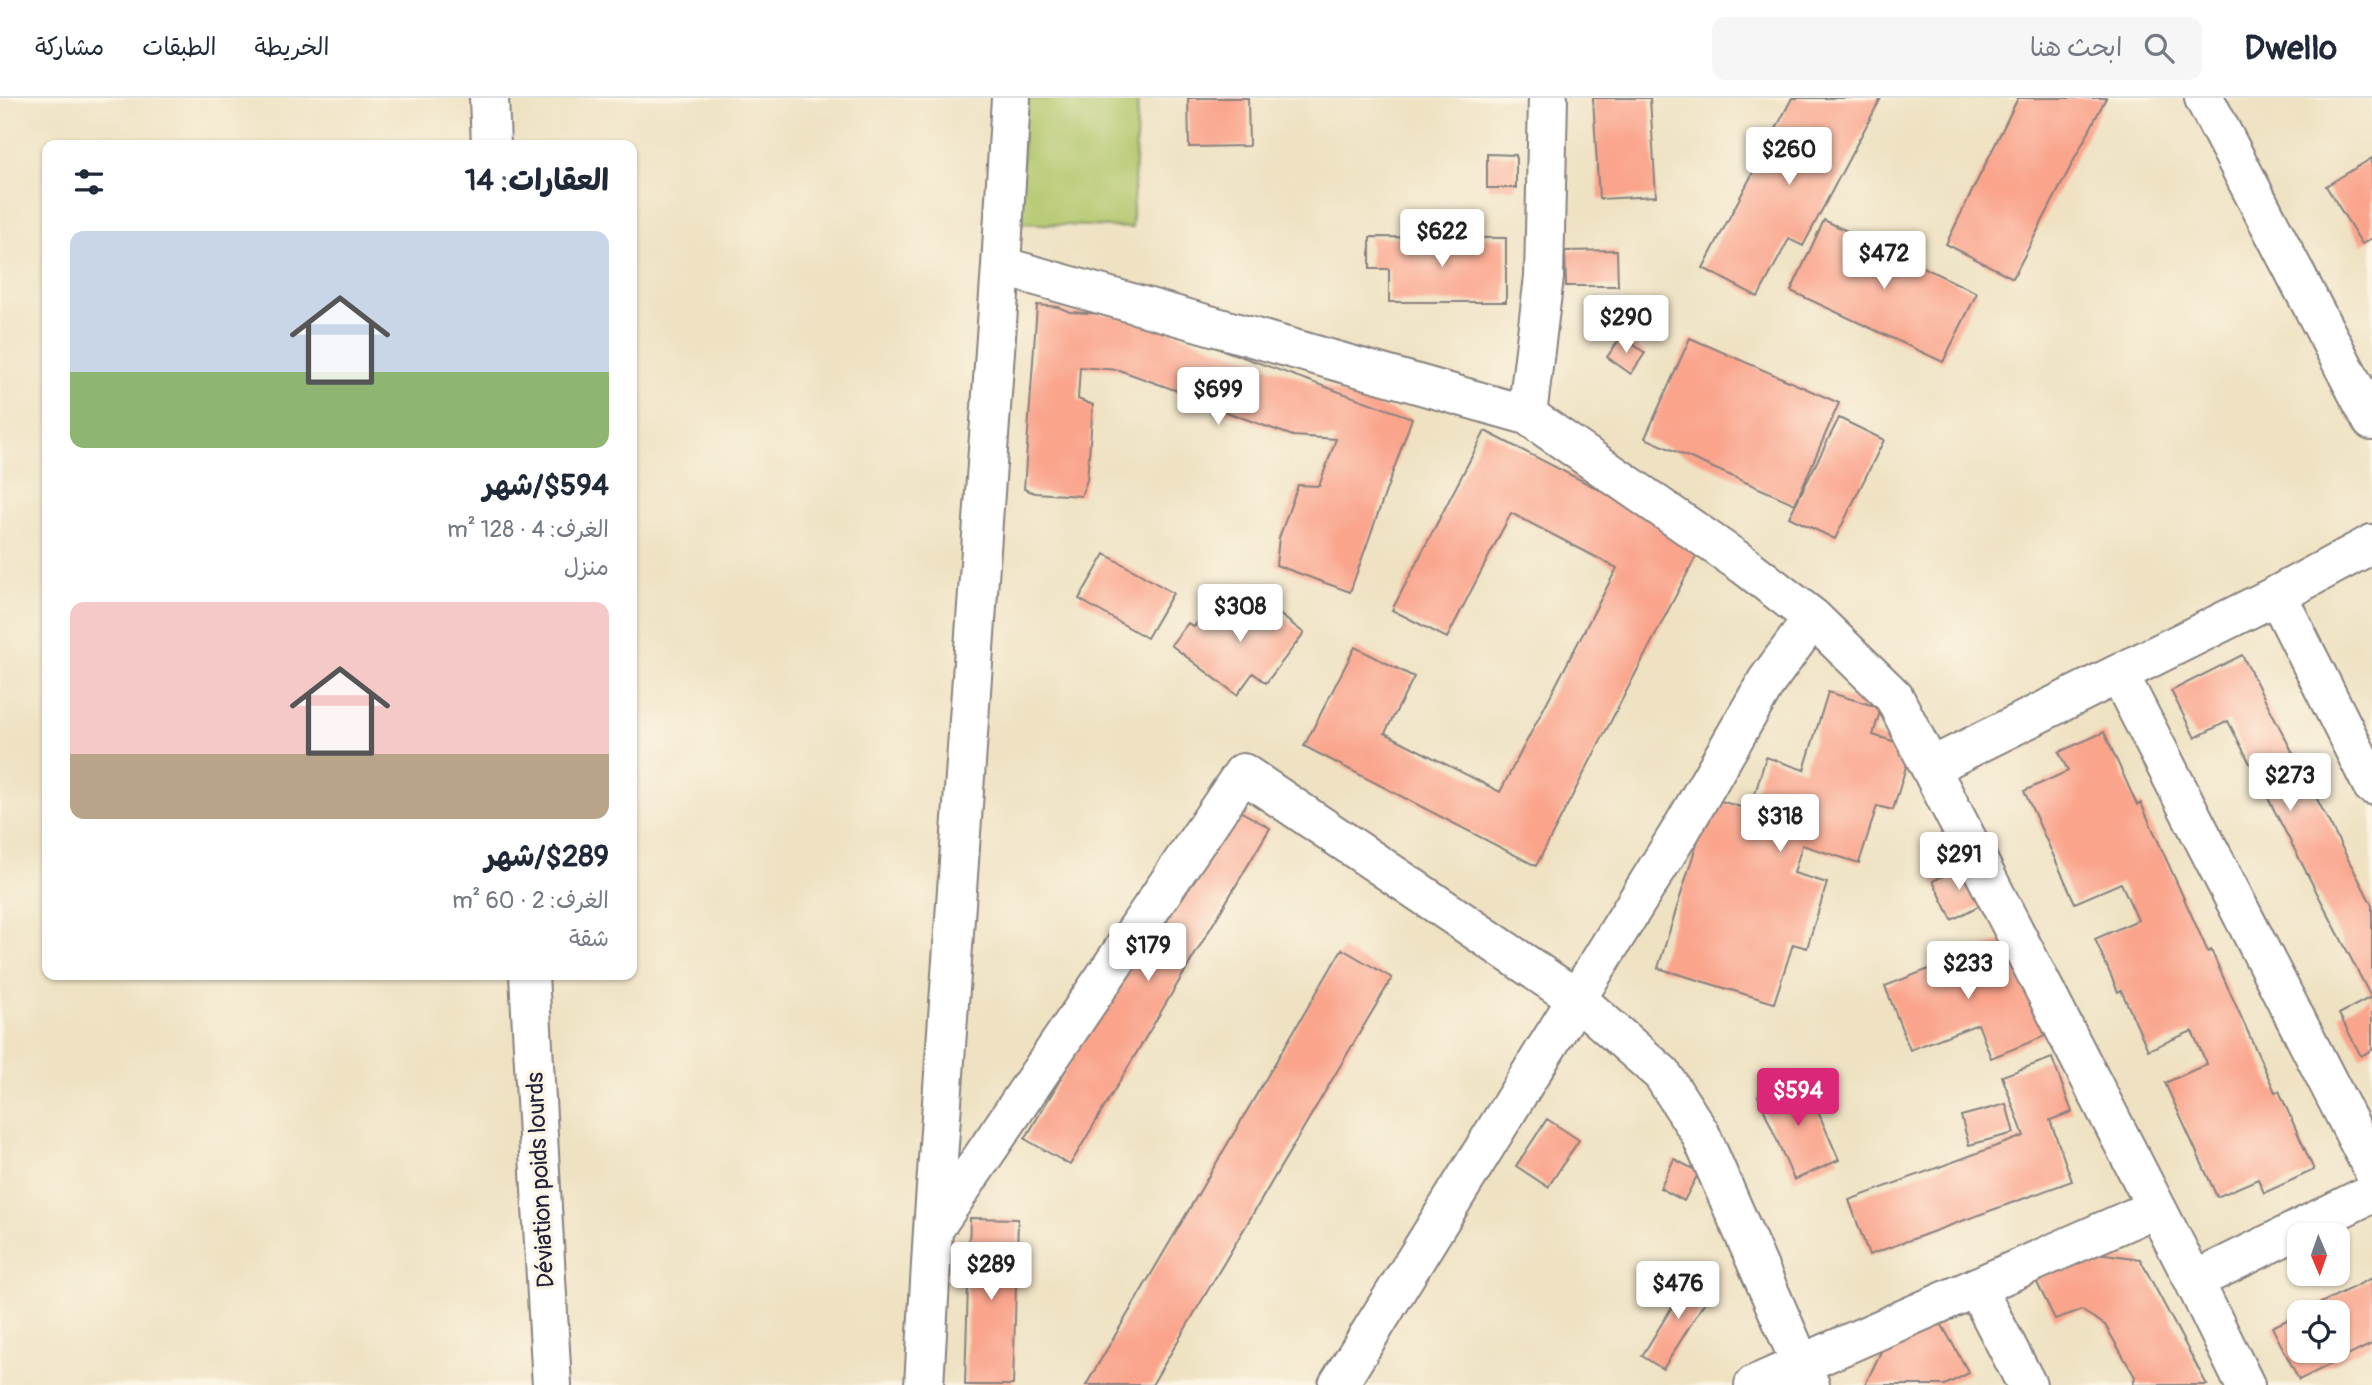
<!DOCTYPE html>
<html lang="ar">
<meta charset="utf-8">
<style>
body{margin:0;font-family:Pangolin,"Playpen Sans Arabic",sans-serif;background:#f6f6f7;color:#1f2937;direction:rtl;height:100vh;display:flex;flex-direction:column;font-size:26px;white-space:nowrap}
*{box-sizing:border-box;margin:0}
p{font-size:23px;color:#747a83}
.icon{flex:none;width:38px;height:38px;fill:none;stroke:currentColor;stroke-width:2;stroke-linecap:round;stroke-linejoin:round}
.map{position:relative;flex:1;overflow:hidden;direction:ltr}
.drawer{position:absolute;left:42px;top:42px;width:595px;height:840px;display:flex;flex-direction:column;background:#fff;border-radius:14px;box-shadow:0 2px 5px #0004;direction:rtl}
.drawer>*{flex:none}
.needle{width:46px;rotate:178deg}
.buttons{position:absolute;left:2287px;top:1125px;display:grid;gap:14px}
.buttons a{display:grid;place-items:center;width:63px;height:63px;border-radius:14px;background:#fff;box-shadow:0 2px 5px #0004;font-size:35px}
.price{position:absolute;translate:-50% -60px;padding:0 16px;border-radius:7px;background:#fff;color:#222;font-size:23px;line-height:46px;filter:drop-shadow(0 2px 4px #0008)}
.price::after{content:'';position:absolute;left:50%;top:42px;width:21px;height:16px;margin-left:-10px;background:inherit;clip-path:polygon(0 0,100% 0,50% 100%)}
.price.on{background:#db2777;color:#fff}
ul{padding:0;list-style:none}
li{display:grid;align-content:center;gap:14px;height:371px;padding:0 28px}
li span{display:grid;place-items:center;height:217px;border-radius:14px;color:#555}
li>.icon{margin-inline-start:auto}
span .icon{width:126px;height:126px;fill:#fffc;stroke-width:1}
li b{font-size:30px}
h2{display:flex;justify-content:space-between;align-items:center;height:84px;padding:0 28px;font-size:30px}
header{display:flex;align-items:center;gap:42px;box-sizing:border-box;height:98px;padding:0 35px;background:#fff;border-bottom:2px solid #e0e1e3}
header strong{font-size:33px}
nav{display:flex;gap:38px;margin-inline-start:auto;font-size:24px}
.search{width:490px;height:63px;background:#f6f6f7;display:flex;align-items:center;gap:18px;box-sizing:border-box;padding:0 24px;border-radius:14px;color:#747a83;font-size:26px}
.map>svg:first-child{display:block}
</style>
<header>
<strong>Dwello</strong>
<div class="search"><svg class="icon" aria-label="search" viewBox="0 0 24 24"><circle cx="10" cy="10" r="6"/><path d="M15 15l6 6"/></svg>ابحث هنا</div>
<nav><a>الخريطة</a><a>الطبقات</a><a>مشاركة</a></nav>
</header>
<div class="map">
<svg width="2372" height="1287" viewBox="0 0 2372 1287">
<rect width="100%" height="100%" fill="#fcf5e5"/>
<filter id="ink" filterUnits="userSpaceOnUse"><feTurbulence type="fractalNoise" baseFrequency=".0143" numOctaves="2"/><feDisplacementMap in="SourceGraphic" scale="14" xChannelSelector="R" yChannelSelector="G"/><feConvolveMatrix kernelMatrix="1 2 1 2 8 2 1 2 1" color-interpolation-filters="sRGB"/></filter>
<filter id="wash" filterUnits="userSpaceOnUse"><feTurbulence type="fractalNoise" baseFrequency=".00686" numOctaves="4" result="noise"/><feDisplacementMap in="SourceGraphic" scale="28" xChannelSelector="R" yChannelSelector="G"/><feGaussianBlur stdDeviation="1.57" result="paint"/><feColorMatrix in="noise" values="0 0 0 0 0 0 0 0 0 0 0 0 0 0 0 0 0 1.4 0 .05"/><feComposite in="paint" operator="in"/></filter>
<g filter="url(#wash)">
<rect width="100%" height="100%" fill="#efe2c3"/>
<path fill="#b1c66a" stroke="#6a7452" stroke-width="2" d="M 1024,0 L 1138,0 L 1132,130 L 1020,125 Z"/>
<g id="blocks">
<path fill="#faa48c" d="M 1188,0 L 1248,0 L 1249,48 L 1189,49 Z
M 1593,0 L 1650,0 L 1656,98 L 1599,101 Z
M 1792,0 L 1881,0 L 1803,148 L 1789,141 L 1758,199 L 1703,170 Z
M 2018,0 L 2106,0 L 2013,180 L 1946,146 Z
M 1487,56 L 1516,57 L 1516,90 L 1487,90 Z
M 2372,60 L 2372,140 L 2362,146 L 2326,88 Z
M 1824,122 L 1977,195 L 1943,264 L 1791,193 Z
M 1370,139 L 1506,140 L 1506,204 L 1389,204 L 1389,171 L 1370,171 Z
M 1617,152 L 1618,188 L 1566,188 L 1565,153 Z
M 1037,207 L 1058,209 L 1070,214 L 1138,218 L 1184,238 L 1412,320 L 1350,494 L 1276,467 L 1279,440 L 1298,387 L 1319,388 L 1336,341 L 1293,338 L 1193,302 L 1203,302 L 1119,272 L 1080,269 L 1078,301 L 1093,307 L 1087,382 L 1081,398 L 1035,395 L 1024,391 Z
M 1622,238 L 1645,255 L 1631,276 L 1607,259 Z
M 1690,240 L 1839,305 L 1795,406 L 1645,340 Z
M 1839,320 L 1884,342 L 1835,441 L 1789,419 Z
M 1485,333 L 1703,445 L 1536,768 L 1304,648 L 1355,549 L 1414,579 L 1385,635 L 1500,694 L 1617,470 L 1511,415 L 1447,540 L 1392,512 Z
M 1105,456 L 1173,495 L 1147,540 L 1079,501 Z
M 1249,493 L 1304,535 L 1266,585 L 1253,575 L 1237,597 L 1171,547 L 1188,525 L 1194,529 L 1203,517 L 1220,530 Z
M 2242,557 L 2372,807 L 2372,952 L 2361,958 L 2339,916 L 2371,899 L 2228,623 L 2195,640 L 2171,593 Z
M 1828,594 L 1881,610 L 1873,637 L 1912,649 L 1893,712 L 1877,708 L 1859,765 L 1802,747 L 1794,775 L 1827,785 L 1807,850 L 1793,846 L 1774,905 L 1658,870 L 1711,700 L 1750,712 L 1766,659 L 1804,672 Z
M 2104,634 L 2137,707 L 2141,705 L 2208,854 L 2211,852 L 2275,994 L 2279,993 L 2314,1072 L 2264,1095 L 2258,1081 L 2217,1099 L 2165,985 L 2207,966 L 2192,933 L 2148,952 L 2121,892 L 2118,894 L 2095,841 L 2138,822 L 2121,785 L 2075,805 L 2024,693 L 2068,673 L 2059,654 Z
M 1224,704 L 1270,730 L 1070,1067 L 1025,1041 Z
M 1966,766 L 1986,804 L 1952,822 L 1933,783 Z
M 2006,841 L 2045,938 L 1991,960 L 1978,926 L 1910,952 L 1885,888 Z
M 1342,851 L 1392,880 L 1152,1287 L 1086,1287 Z
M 2052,960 L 2072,1014 L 2050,1022 L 2072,1083 L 1869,1157 L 1849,1102 L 2024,1038 L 2002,978 Z
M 1803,979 L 1839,1062 L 1794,1082 L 1758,998 Z
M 2006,1006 L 2014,1035 L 1969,1047 L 1961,1018 Z
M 1547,1021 L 1579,1042 L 1548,1089 L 1516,1068 Z
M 1674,1061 L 1699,1074 L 1684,1103 L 1660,1090 Z
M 970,1120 L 1018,1121 L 1013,1287 L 965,1287 Z
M 2069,1151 L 2140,1161 L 2207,1287 L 2133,1287 L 2135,1279 L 2105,1227 L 2081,1212 L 2055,1221 L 2029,1169 Z
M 1692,1176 L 1714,1189 L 1663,1271 L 1642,1258 Z
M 2372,1180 L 2372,1246 L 2299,1282 L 2272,1229 L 2300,1216 L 2300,1253 L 2338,1253 L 2338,1214 L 2302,1214 Z
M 1938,1220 L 1969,1275 L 1945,1287 L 1865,1287 L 1885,1245 Z"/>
</g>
</g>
<g filter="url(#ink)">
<use href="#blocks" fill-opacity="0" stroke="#88827f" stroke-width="2"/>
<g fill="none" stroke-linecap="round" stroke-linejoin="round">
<g stroke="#88827f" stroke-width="42">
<path id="street" d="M 2204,0 L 2372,323
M 1001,168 L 1527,317 L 1744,467 L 1813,520
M 1527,317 L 1544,179 L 1548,0
M 2277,497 L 2372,446
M 2119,576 L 2372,1070
M 1931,669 L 2277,497 L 2372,687
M 933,1132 L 1001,168 L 1011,0
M 2194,1183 L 2372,1095
M 1976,1189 L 2027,1287
M 924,1287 L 933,1132 L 1243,675 L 1577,901 L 1662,976 L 1700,1035 L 1810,1287
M 1338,1287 L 1681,732 L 1767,583 L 1813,520 L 1894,599 L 2194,1183 L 2245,1287
M 1754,1287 L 2156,1110"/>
</g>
<g stroke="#88827f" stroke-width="42">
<path id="primary" d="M 489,0 L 491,47
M 529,877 L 552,1287"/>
</g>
<use href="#street" stroke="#fff" stroke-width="38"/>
<use href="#primary" stroke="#fff" stroke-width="38"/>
</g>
</g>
<g text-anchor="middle" stroke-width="7" stroke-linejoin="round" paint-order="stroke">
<g font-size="24" fill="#22223b" stroke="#fcf5e5">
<text transform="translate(540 1082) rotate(-93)" y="8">Déviation poids lourds</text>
</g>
</g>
</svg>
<div class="buttons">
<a><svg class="needle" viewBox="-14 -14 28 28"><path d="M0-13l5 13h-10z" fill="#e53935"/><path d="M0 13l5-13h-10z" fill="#747a83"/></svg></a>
<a><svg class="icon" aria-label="locate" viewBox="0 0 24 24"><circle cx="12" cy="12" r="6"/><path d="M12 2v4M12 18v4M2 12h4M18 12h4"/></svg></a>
</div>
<b class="price" style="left:1789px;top:89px">$260</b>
<b class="price" style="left:1442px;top:171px">$622</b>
<b class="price" style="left:1884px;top:193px">$472</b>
<b class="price" style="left:1626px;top:257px">$290</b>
<b class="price" style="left:1218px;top:329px">$699</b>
<b class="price" style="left:1240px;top:546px">$308</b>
<b class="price" style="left:2290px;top:715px">$273</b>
<b class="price" style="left:1780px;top:756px">$318</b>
<b class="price" style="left:1959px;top:794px">$291</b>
<b class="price" style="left:1148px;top:885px">$179</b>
<b class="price" style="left:1968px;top:903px">$233</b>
<b class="price on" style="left:1798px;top:1030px">$594</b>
<b class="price" style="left:991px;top:1204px">$289</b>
<b class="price" style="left:1678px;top:1223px">$476</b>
<section class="drawer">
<h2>العقارات: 14<svg class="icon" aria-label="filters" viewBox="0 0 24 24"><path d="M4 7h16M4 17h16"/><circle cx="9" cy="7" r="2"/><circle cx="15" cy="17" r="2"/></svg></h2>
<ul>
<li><span style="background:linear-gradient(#c9d6e8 65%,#8fb573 0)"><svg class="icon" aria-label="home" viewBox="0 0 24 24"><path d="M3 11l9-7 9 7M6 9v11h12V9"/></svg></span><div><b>$594/شهر</b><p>الغرف: 4 · 128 m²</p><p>منزل</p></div></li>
<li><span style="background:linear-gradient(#f6c9c9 70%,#b9a48a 0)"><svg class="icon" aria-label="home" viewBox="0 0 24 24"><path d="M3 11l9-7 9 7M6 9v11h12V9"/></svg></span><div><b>$289/شهر</b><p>الغرف: 2 · 60 m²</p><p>شقة</p></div></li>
</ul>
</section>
</div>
